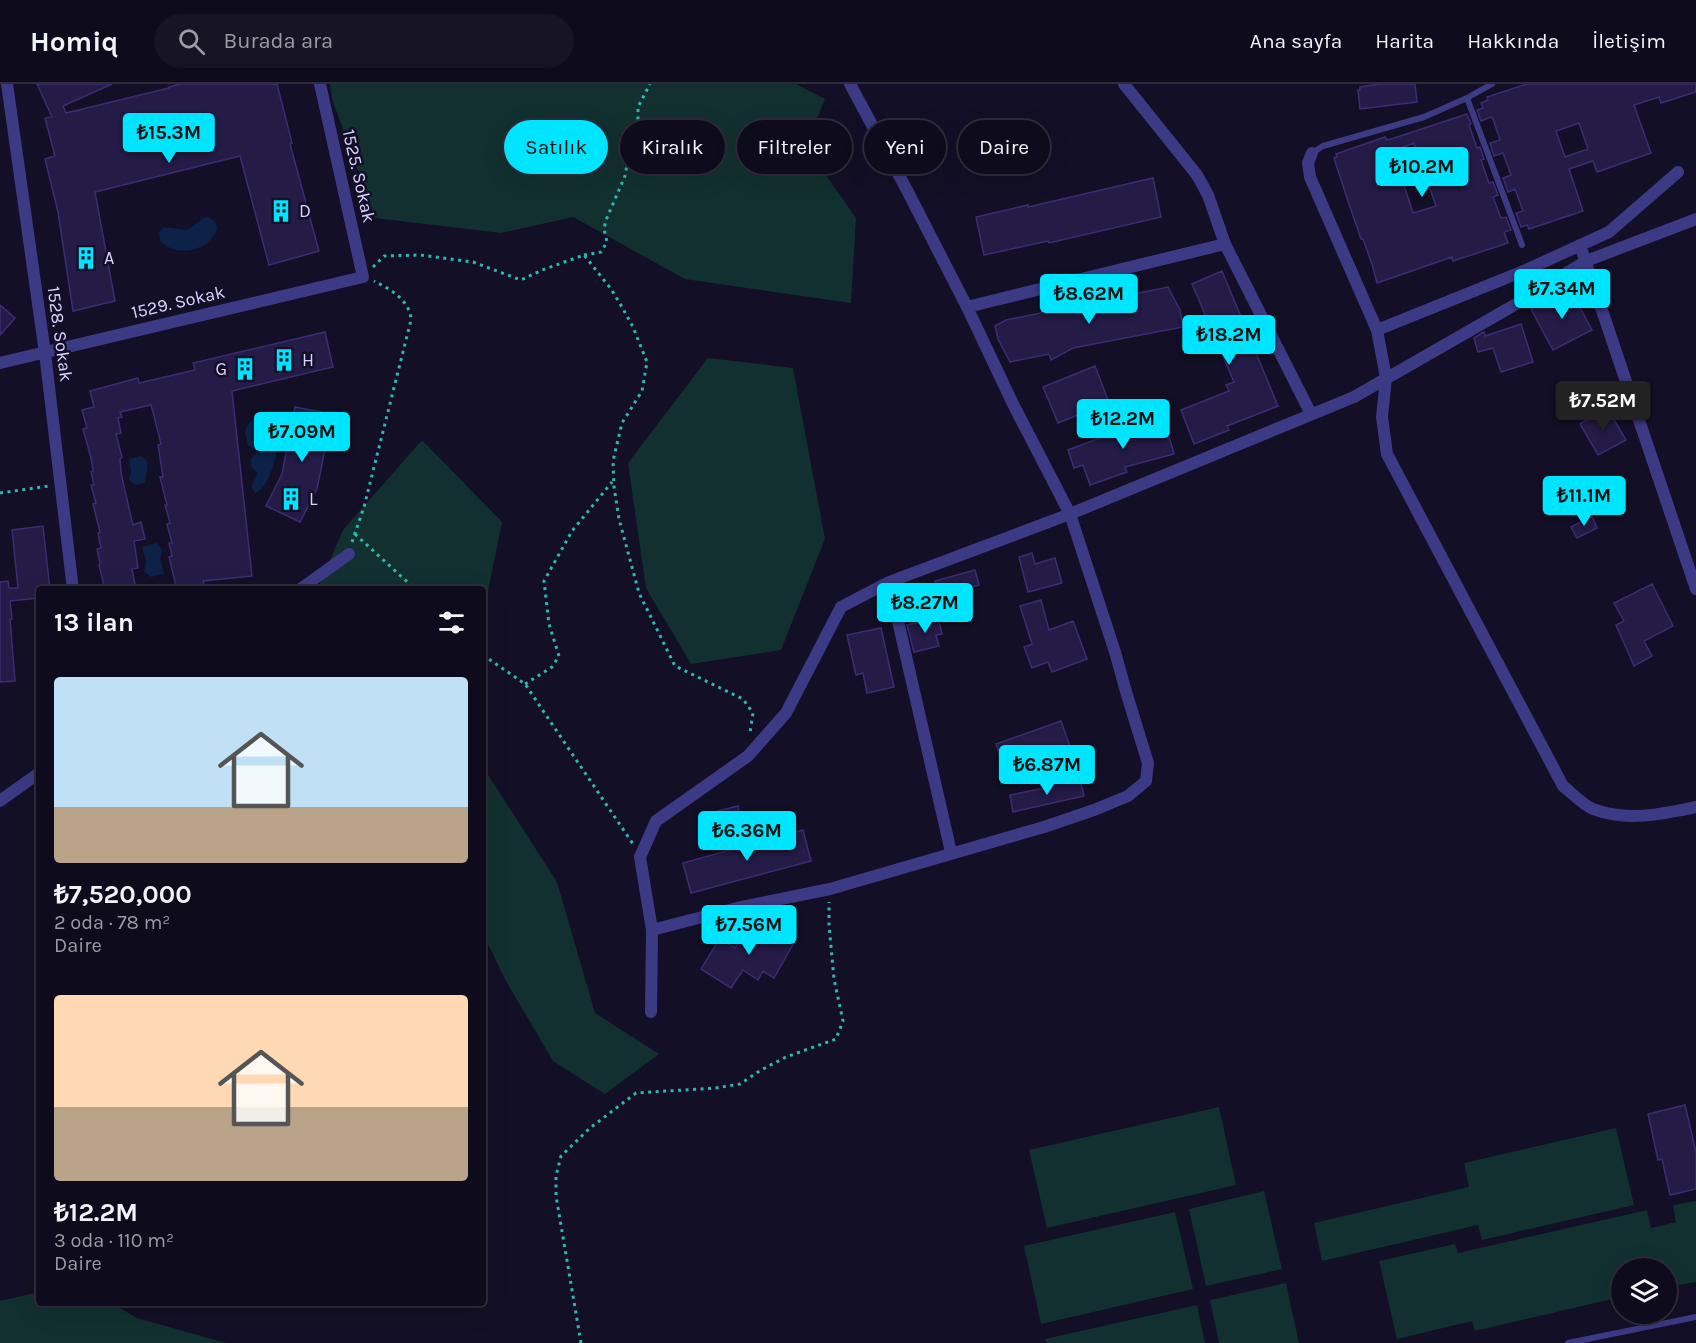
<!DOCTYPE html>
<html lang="tr">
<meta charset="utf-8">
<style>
body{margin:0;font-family:Karla,sans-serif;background:#171425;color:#f1f3f6;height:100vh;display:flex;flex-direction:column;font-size:22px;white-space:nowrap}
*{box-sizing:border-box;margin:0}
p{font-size:20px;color:#9b9ba3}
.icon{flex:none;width:33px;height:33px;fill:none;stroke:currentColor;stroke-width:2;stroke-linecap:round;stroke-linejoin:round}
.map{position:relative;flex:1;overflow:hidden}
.side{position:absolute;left:36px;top:502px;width:450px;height:720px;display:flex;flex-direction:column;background:#0e0b1c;border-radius:6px;box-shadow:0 6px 24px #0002,0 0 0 2px #2e2b3b}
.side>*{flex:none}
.banner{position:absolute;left:504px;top:36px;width:570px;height:54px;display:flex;gap:12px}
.buttons{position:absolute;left:1611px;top:1174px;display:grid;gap:12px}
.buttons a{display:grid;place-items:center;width:66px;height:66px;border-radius:50%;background:#0e0b1c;box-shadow:0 6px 24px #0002,0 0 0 2px #2e2b3b;font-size:30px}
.price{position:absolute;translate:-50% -51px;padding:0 14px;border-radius:6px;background:#00e5ff;color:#111;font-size:20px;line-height:39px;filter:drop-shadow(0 2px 3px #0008)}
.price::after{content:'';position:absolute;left:50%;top:36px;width:18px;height:14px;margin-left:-9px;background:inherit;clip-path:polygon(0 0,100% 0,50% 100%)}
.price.current{background:#222;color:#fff}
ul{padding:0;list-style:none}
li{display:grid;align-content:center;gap:12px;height:318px;padding:0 18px}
li span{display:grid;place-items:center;height:186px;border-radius:6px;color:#555}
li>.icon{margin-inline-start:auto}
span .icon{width:108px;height:108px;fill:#fffc;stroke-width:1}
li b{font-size:26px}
h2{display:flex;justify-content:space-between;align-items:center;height:72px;padding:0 18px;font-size:26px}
.pill{padding:0 21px;border-radius:27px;background:#0e0b1c;box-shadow:0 6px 24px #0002,0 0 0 2px #2e2b3b;font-size:21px;line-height:54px}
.pill.current{background:#00e5ff;color:#111}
header{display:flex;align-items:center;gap:36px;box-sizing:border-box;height:84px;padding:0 30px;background:#0e0b1c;border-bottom:2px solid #2e2b3b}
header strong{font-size:28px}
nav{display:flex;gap:33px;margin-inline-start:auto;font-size:21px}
.search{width:420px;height:54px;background:#171425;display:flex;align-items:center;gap:15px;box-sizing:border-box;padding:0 21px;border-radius:33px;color:#9b9ba3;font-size:22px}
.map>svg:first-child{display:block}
</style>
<header>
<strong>Homiq</strong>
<div class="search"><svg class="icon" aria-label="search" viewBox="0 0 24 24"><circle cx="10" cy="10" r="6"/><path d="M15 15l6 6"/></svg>Burada ara</div>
<nav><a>Ana sayfa</a><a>Harita</a><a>Hakkında</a><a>İletişim</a></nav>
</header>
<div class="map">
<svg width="1696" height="1259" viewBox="0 0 1696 1259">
<rect width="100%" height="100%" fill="#130f26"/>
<path fill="#12302f" d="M 330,0 L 796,0 L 825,15 L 806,63 L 856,134 L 851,219 L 685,195 L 573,133 L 501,149 L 375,134 L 332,15 Z
M 708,274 L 793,284 L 825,455 L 781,566 L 691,580 L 646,504 L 628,379 Z
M 422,356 L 502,438 L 483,532 L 483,506 L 317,506 L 343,446 Z
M 483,683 L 557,798 L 595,929 L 659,970 L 605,1010 L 553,977 L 506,897 L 483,850 Z
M 1219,1023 L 1236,1101 L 1047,1144 L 1029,1066 Z
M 1616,1044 L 1634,1121 L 1482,1156 L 1478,1141 L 1322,1177 L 1314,1139 L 1469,1103 L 1464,1079 Z
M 1264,1107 L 1282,1185 L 1206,1202 L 1189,1125 Z
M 1696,1117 L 1696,1198 L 1667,1203 L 1666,1185 L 1622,1185 L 1621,1213 L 1475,1247 L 1472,1237 L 1397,1255 L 1379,1177 L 1455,1160 L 1458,1169 L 1647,1126 L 1651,1144 L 1676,1138 L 1673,1121 Z
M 1175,1128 L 1193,1205 L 1041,1240 L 1024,1162 Z
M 1286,1199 L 1299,1259 L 1219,1259 L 1210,1216 Z
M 39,1208 L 39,1220 L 113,1220 L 137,1234 L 226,1259 L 0,1259 L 0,1217 Z
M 1197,1221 L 1205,1259 L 1046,1259 L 1045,1255 Z"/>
<path fill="#0c2248" d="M 205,133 C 212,133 217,138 217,145 C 209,168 176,174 160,157 L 159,148 L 164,143 L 187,146 Z
M 265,332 L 276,338 C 284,352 271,405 255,409 L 251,403 L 258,389 C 248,383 248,376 257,369 L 248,361 L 245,349 C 247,338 254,333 265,332 Z
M 142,372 L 147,377 C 148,384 146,392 145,399 L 135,401 L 129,395 L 131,388 L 129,375 Z
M 157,459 L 162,466 L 160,474 L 164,490 L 151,493 L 144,488 L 146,478 L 142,463 Z"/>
<path fill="#241b47" stroke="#3b2d73" stroke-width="1.5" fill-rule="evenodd" d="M 37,0 L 112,0 L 63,22 L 66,29 L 169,4 L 169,3 L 180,0 L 277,0 L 292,59 L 290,60 L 319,167 L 269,181 L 240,72 L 95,108 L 115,217 L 73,227 L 58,128 L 45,75 L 55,72 L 45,34 L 52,33 Z
M 1379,0 L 1415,0 L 1417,18 L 1360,25 L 1358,6 L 1360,6 L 1360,3 Z
M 1527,0 L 1696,0 L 1696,8 L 1661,19 L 1659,13 L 1634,21 L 1651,69 L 1597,88 L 1593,77 L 1569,85 L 1583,127 L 1529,145 L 1527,141 L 1521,143 L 1516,129 L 1523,127 L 1515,105 L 1508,108 L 1503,94 L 1511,91 L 1503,69 L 1494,72 L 1490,59 L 1500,56 L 1493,35 L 1491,33 L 1481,37 L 1477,26 L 1483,24 L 1481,19 L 1488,16 L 1487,13 ZM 1579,39 L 1588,65 L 1565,73 L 1556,47 Z
M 1467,30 L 1471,40 L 1469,41 L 1477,64 L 1480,63 L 1484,75 L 1481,76 L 1489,99 L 1493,98 L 1498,111 L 1493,113 L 1501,134 L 1506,133 L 1511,146 L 1504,148 L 1508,159 L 1453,177 L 1452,173 L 1377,199 L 1372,180 L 1363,155 L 1361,155 L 1346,111 L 1334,74 L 1337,73 L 1336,70 L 1385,53 L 1387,56 L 1394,54 ZM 1414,59 L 1436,122 L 1413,129 L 1393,67 Z
M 1153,94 L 1161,133 L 1049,159 L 1048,157 L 984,171 L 976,133 L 1028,121 L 1028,123 Z
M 1222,187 L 1278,322 L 1227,342 L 1229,346 L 1194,360 L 1181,326 L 1229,307 L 1226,301 L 1234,298 L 1192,200 Z
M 1168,203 L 1180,226 L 1183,243 L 1073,264 L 1051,276 L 1049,270 L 1010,278 L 998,255 L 995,242 L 1006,236 Z
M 1570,205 L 1592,246 L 1553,266 L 1531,225 Z
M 0,221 L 15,234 L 0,251 Z
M 1521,240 L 1533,278 L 1501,288 L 1493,264 L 1478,268 L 1474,254 L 1482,249 L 1484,248 L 1485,252 Z
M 325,248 L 333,283 L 232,307 L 252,492 L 203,497 L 205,506 L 177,506 L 169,473 L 172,472 L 169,459 L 172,459 L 167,440 L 170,439 L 165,421 L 167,421 L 160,393 L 163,393 L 158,361 L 161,360 L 153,328 L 151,321 L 120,328 L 122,333 L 118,334 L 121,349 L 116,350 L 122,373 L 120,375 L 121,388 L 125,407 L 133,441 L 141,438 L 145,455 L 134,457 L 138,484 L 132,485 L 136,506 L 105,506 L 99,481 L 100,479 L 97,465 L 101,464 L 98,449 L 100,448 L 93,420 L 96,419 L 91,401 L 94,401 L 91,388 L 93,387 L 91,374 L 83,345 L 87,344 L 82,326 L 94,323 L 90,307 L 138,294 L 139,299 L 195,286 L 193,279 Z
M 1095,282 L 1108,316 L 1094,322 L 1095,324 L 1058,339 L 1043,303 Z
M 295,323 L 332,330 L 317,405 L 300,438 L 266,422 L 282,390 Z
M 1607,324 L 1626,356 L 1598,371 L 1580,340 Z
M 1163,331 L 1174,370 L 1125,383 L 1127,388 L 1090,401 L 1083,381 L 1074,384 L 1068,366 L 1126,344 L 1126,341 Z
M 1592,432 L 1597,444 L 1577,454 L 1571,443 Z
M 43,442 L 50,506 L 39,506 L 39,514 L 10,517 L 12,535 L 10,535 L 15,597 L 0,598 L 0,498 L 8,497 L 9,504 L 18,504 L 12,446 Z
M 1032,469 L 1035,480 L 1055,474 L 1062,499 L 1028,508 L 1019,473 Z
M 975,486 L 979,501 L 939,512 L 935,497 Z
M 1652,500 L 1673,542 L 1644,557 L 1652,572 L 1634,582 L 1616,541 L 1624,537 L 1614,519 Z
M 1041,516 L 1049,546 L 1073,537 L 1087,575 L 1052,588 L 1048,578 L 1032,584 L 1024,563 L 1032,560 L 1020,522 Z
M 938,533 L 942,550 L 936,551 L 939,562 L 914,568 L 907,541 Z
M 881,544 L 894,603 L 867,609 L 863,589 L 856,591 L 847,551 Z
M 1061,637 L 1071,665 L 1051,672 L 1052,677 L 1027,686 L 1024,678 L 1005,684 L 996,660 Z
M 1080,695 L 1084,712 L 1013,728 L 1010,711 L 1055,702 L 1055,700 Z
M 738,722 L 741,737 L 710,744 L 706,730 Z
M 803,746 L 811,777 L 691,809 L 683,779 Z
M 772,841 L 796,855 L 774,894 L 763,887 L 758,896 L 743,886 L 731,904 L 701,885 L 720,854 L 735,864 L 747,843 L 764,854 Z
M 1685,1021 L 1696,1068 L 1696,1105 L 1670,1111 L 1662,1075 L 1658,1076 L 1648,1030 Z"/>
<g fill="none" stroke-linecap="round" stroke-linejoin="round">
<path stroke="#2fb8b0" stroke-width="3" stroke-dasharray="3 4.5" stroke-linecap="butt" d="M 584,171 L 601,168 L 607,158 L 604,145 L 606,136 L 625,92 L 630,65 L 638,39 L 638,23 L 650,0
M 373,183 L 384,172 L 420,171 L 473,178 L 521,196 L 542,186 L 584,171 L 611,205 L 622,223 L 633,243 L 647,278 L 642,307 L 622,339 L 613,377 L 614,403 L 619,435 L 639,509 L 675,582 L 743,615 L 753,629 L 750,649
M 0,409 L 49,402
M 355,450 L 416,506
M 352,458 L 364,423 L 411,236 C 410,216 390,205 374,197
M 483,571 L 525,600 L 633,760
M 525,600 L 552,583 L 559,572 L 549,540 L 544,497 L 572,447 L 612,398
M 581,1259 L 556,1112 L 556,1092 L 561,1072 L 590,1044 L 636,1009 L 716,1004 L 740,1000 L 761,986 L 786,973 L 836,955 L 843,937 L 834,895 L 829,841 L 829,818"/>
<path stroke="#3d3a85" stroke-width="6" d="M 1467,14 L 1522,161
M 1312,69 L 1323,62 L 1424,33 L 1467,14 L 1492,0
M 1568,1259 L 1696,1233"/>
<path stroke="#3d3a85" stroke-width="12" d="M 7,0 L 45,269 L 73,506
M 1124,0 L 1197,91 L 1208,111 L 1225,160
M 1312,69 L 1308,79 L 1310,93 L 1377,246 L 1386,294 L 1382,333 L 1387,370 L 1563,702 C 1572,709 1583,721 1593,725 C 1627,738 1662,730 1696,723
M 1580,161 L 1696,505
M 967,223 L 1225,160 L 1311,330
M 1377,246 L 1526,186 L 1609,148 L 1678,88
M 0,279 L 363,193 L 320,0
M 889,498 L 951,768
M 299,506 L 349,470
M 0,717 L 39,689
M 652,846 L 737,824 L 830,805 L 1044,743 L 1094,726 L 1128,712 L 1146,697 L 1148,679 L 1127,611 L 1115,568 L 1070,430 L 1013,320 L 967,223 L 909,110 L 850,0
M 651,928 L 652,846 L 640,773 L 656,737 L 748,672 L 786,629 L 841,523 L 889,498 L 1070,430 L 1354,313 L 1511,223 L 1586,177 L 1696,135"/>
</g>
<defs>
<g id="building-bare" transform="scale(1.8)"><path d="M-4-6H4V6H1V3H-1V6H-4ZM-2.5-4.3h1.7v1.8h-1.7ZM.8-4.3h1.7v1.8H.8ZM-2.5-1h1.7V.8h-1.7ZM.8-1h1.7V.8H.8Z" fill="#00e5ff" stroke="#130f26" stroke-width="2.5" paint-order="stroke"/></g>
</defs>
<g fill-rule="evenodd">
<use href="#building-bare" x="281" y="127"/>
<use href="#building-bare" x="86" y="174"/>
<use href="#building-bare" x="284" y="276"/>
<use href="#building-bare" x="245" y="285"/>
<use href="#building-bare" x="291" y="415"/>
</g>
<g text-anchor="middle" stroke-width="5" stroke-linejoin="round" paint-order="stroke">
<g font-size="18" fill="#d9d4ff" stroke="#130f26">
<text transform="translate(359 92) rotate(77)" y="6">1525. Sokak</text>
<text transform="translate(178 218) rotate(-13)" y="6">1529. Sokak</text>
<text transform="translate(60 250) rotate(82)" y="6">1528. Sokak</text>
</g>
<g font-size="18" fill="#d9d4ff" stroke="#130f26" text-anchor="start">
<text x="299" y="133">D</text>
<text x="104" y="180">A</text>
<text x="302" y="282">H</text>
<text x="227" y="291" text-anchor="end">G</text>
<text x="309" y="421">L</text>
</g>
</g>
</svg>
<div class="buttons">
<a><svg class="icon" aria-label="layers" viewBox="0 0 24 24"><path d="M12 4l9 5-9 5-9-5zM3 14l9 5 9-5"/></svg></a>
</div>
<b class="price" style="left:169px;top:80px">₺15.3M</b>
<b class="price" style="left:1422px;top:114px">₺10.2M</b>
<b class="price" style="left:1562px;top:236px">₺7.34M</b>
<b class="price" style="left:1089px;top:241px">₺8.62M</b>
<b class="price" style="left:1229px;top:282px">₺18.2M</b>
<b class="price current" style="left:1603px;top:348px">₺7.52M</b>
<b class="price" style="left:1123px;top:366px">₺12.2M</b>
<b class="price" style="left:302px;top:379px">₺7.09M</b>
<b class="price" style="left:1584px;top:443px">₺11.1M</b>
<b class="price" style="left:925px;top:550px">₺8.27M</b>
<b class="price" style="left:1047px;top:712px">₺6.87M</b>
<b class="price" style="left:747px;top:778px">₺6.36M</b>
<b class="price" style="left:749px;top:872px">₺7.56M</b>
<div class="banner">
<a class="pill current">Satılık</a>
<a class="pill">Kiralık</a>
<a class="pill">Filtreler</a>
<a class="pill">Yeni</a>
<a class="pill">Daire</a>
</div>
<section class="side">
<h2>13 ilan<svg class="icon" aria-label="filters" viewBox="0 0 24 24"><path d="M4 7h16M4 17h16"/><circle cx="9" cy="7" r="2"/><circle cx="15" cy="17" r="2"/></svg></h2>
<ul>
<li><span style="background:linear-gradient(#bfe0f5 70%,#b9a48a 0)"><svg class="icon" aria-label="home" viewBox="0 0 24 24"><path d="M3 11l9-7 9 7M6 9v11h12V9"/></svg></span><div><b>₺7,520,000</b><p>2 oda · 78 m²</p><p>Daire</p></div></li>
<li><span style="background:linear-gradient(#ffd9b3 60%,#b9a48a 0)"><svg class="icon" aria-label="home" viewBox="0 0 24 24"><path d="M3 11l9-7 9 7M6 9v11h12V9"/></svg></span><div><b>₺12.2M</b><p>3 oda · 110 m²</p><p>Daire</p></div></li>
</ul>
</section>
</div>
